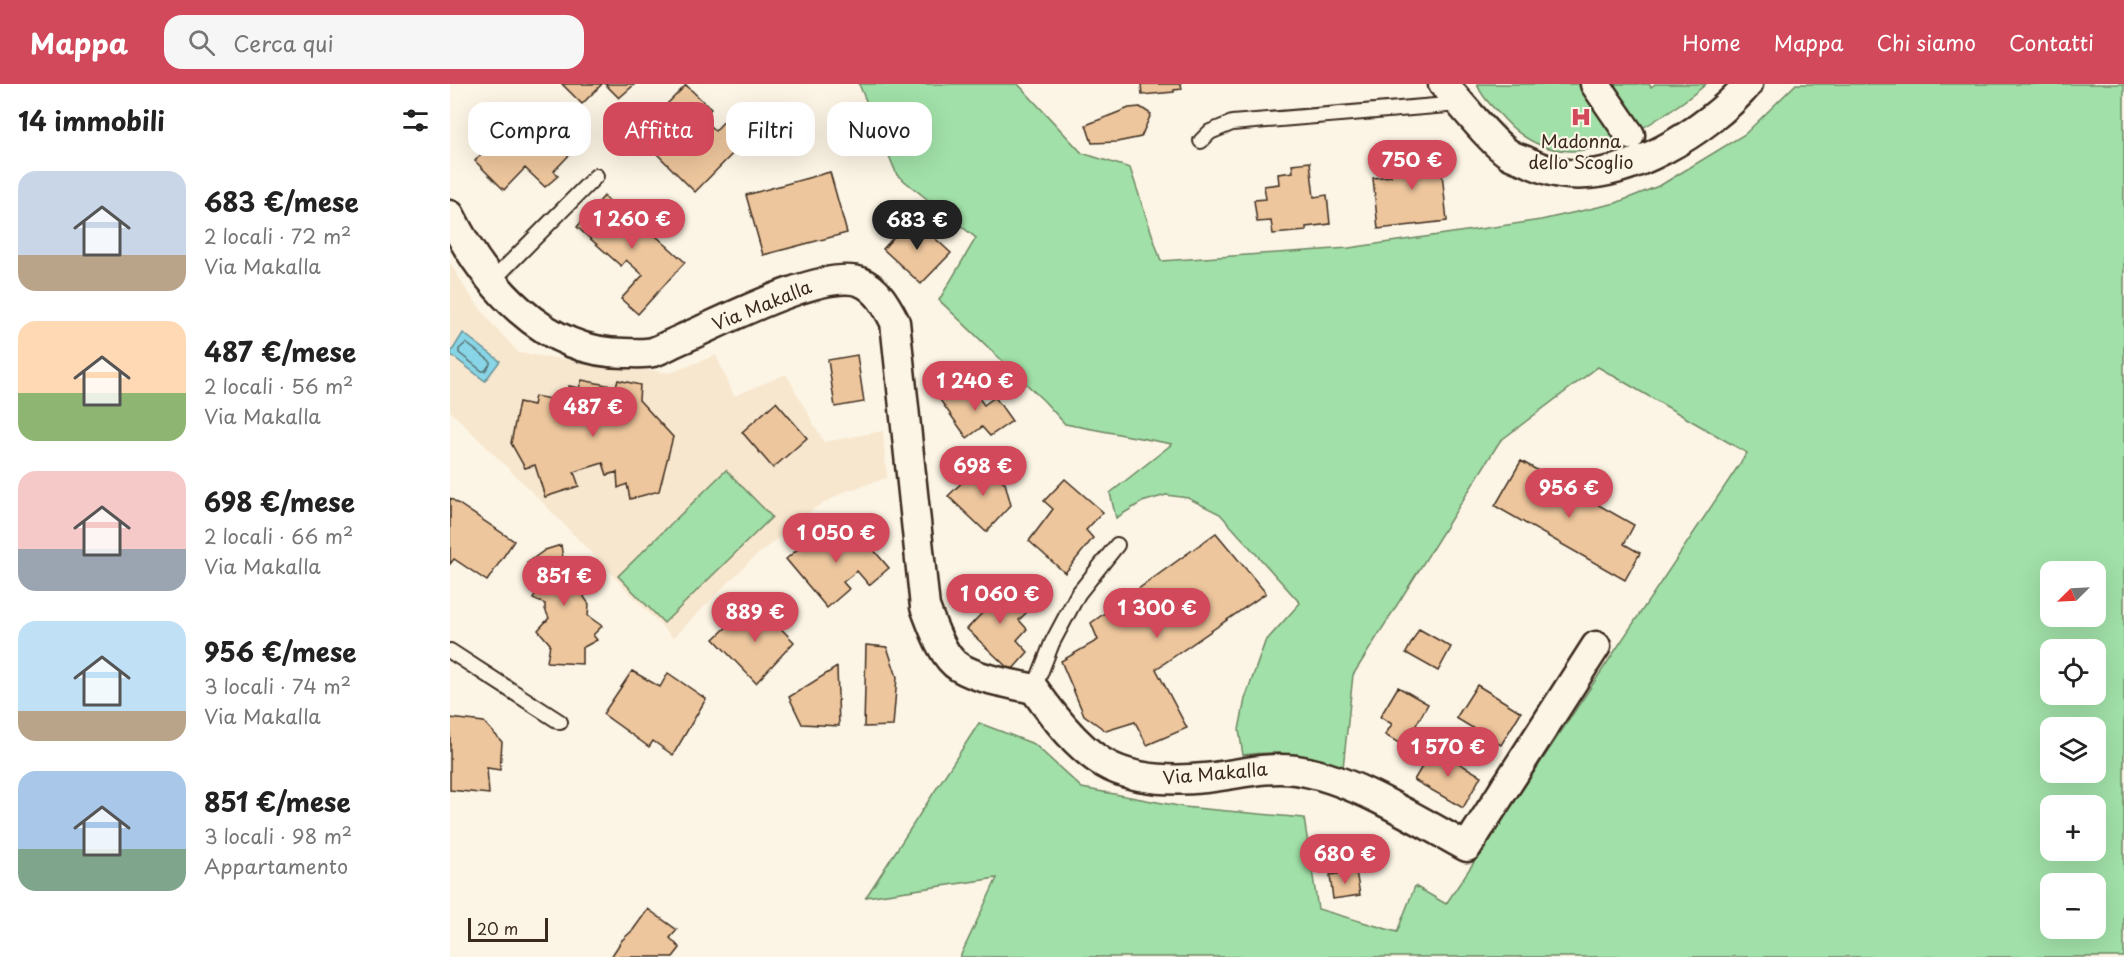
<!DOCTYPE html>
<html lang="it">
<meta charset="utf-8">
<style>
body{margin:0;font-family:"Playpen Sans",sans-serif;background:#f6f6f6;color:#222;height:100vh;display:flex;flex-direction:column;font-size:22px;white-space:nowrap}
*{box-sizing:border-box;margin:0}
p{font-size:20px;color:#767676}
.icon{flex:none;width:33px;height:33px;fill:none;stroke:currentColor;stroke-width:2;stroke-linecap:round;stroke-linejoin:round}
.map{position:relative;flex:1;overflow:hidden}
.side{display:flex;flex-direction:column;background:#fff;width:450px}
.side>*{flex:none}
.banner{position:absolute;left:18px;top:18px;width:570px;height:54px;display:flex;gap:12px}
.needle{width:39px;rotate:246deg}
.buttons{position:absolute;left:1590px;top:477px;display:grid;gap:12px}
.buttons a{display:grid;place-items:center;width:66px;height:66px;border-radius:12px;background:#fff;box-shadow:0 6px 24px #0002;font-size:30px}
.scale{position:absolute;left:18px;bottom:15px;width:80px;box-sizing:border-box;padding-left:6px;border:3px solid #3b2a1e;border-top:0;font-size:16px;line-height:21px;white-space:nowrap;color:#3b2a1e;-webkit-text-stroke:4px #fcf5e5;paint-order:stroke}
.price{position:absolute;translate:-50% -51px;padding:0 14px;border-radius:21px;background:#d1495b;color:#fff;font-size:20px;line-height:39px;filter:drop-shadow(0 2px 3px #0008)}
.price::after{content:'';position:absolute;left:50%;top:36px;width:18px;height:14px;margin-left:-9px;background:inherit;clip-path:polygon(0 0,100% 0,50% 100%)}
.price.selected{background:#222;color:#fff}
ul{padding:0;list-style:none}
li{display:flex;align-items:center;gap:18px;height:150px;padding:0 18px}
li span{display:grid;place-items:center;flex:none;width:168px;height:120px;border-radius:18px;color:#555}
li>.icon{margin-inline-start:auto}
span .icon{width:72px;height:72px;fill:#fffc;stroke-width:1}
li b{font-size:26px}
h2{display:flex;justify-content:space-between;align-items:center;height:72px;padding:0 18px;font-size:26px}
.pill{padding:0 21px;border-radius:18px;background:#fff;box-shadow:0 6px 24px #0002;font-size:21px;line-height:54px}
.pill.selected{background:#d1495b;color:#fff}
header{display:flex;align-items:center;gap:36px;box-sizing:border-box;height:84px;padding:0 30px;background:#d1495b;color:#fff}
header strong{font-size:28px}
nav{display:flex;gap:33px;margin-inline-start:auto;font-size:21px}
.search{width:420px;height:54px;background:#f6f6f6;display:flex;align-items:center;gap:15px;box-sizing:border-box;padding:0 21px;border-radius:18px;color:#767676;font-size:22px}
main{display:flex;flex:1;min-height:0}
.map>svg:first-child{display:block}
</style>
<header>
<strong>Mappa</strong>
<div class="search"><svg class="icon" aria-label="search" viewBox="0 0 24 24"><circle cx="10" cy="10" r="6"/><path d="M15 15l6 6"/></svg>Cerca qui</div>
<nav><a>Home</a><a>Mappa</a><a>Chi siamo</a><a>Contatti</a></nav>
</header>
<main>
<section class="side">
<h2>14 immobili<svg class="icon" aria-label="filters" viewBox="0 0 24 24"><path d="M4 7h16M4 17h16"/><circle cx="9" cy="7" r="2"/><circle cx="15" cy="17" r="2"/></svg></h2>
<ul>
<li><span style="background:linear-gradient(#c9d6e8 70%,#b9a48a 0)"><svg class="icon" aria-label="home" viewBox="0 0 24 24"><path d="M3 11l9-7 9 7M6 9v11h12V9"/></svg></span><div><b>683 €/mese</b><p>2 locali · 72 m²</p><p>Via Makalla</p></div></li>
<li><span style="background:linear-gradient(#ffd9b3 60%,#8fb573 0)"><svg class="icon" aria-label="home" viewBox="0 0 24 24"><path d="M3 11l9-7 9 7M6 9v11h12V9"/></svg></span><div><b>487 €/mese</b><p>2 locali · 56 m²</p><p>Via Makalla</p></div></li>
<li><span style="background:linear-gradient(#f6c9c9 65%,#9aa5b1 0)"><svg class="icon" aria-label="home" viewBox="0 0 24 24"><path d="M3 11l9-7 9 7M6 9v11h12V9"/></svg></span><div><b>698 €/mese</b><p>2 locali · 66 m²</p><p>Via Makalla</p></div></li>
<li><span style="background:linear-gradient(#bfe0f5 75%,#b9a48a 0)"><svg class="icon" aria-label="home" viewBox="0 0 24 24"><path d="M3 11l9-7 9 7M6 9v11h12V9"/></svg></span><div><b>956 €/mese</b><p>3 locali · 74 m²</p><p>Via Makalla</p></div></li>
<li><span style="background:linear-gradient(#a9c7e8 65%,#7fa58c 0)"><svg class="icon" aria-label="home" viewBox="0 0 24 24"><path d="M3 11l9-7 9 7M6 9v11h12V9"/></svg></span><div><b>851 €/mese</b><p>3 locali · 98 m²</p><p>Appartamento</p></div></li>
</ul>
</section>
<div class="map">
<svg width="1674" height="873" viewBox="0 0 1674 873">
<rect width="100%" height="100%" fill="#fcf5e5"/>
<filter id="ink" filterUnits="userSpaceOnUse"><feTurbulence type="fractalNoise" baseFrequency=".0167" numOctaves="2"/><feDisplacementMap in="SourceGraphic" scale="12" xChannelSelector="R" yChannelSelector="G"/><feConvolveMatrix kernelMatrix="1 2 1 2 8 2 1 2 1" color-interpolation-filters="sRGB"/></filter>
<g filter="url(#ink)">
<path fill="#f8e7cf" d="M 0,178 L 17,207 L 43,241 L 69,269 L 220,289 L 266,271 L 284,312 L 336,290 L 374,358 L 433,347 L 437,394 L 394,408 L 365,424 L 301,476 L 223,554 L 96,422 L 0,327 Z"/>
<path fill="#a1e0a8" stroke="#6e8563" stroke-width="1.5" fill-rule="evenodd" d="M 409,0 L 568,0 L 632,69 L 680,84 L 711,177 L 899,164 L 1091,136 L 1166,119 L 1211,101 L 1295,50 L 1346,0 L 1674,0 L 1674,873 L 510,873 L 547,794 L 416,813 L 529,639 L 584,660 L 632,704 L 734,723 L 854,734 L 868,825 L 947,848 L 965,802 L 996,820 L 1297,369 L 1148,283 L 1050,357 L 903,591 L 893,684 C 856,672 832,665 793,671 L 789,646 L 795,615 L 815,558 L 850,519 L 770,430 L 738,414 L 716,411 L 692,418 L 666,434 L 660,409 L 722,360 L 615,340 L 594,317 L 489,216 L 526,154 L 447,91 ZM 1600,488 L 1646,488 L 1646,532 L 1600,532 ZM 1600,566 L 1646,566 L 1646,610 L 1600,610 ZM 1600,644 L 1646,644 L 1646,688 L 1600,688 ZM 1600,722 L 1646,722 L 1646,766 L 1600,766 ZM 1600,800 L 1646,800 L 1646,844 L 1600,844 Z
M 1027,0 L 1199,0 L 1201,3 L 1205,0 L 1256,0 C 1243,12 1227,22 1212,32 C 1161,66 1103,88 1055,36 C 1045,25 1032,14 1027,0 Z
M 276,386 L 322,433 L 214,539 L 168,492 Z"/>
<path fill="#87d5e6" stroke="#699196" stroke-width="1.5" d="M 13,249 L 50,277 L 35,297 L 0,270 Z"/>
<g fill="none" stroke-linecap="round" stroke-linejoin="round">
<path stroke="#596e6e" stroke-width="1.5" d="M 16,259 L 40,277 L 40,280 L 35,287 L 32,287 L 9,269 L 9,265 Z"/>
</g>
<path fill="#edc69d" stroke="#3b2a1e" stroke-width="1.5" d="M 112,0 L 152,0 L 132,20 Z
M 155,0 L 185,0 L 169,14 Z
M 691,0 L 731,0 L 732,5 L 724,6 L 724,8 L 692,11 Z
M 236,1 L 261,25 L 252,34 L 265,47 L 276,35 L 297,55 L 245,108 L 187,50 Z
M 690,23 L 701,30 L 691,53 L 667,58 L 642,59 L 636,41 L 679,24 Z
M 58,26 L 78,46 L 83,41 L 91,50 L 96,45 L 106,54 L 110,50 L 125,65 L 104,87 L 108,92 L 95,103 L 75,84 L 54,106 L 25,77 L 32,69 L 25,61 Z
M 989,60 L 997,137 L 928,145 L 923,94 L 941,92 L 939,82 L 959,80 L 958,63 Z
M 860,78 L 864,113 L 877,111 L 880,140 L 856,143 L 856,147 L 823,150 L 821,137 L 807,138 L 804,116 L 816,115 L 814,102 L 829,100 L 828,90 L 843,88 L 842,80 Z
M 380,88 L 397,149 L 313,171 L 296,111 Z
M 154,112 L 166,124 L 169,119 L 235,178 L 188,230 L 171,215 L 193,191 L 176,176 L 171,182 L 127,143 Z
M 462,133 L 501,169 L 471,200 L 433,165 Z
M 407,271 L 414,318 L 385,323 L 378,276 Z
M 132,296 L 166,303 L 168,296 L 190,301 L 189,316 L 223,353 L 209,407 L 180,415 L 177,400 L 168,404 L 167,388 L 157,391 L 153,379 L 124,388 L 129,402 L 95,413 L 85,381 L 75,384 L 61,359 L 69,318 L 83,321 L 85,312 L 116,318 L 119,302 L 129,304 Z
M 516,297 L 534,321 L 545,313 L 562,337 L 540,352 L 532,343 L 517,354 L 490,316 Z
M 326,318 L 357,354 L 323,384 L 292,348 Z
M 1071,377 L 1184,441 L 1174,460 L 1190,469 L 1175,496 L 1045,422 Z
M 533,378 L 555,399 L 561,421 L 536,448 L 498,412 Z
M 615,395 L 653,428 L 636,446 L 643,454 L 615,489 L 579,457 L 603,425 L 594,417 Z
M 0,414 L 64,457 L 37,497 L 4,475 L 0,480 Z
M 404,443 L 439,484 L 419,501 L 407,487 L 393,498 L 399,505 L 377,524 L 336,475 L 371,446 L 383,461 Z
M 766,449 L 816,509 L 706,585 L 737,644 L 697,661 L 685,638 L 656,647 L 634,631 L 611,577 L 648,556 L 641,539 Z
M 111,461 L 114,481 L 131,481 L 132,490 L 143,497 L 134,513 L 139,520 L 138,532 L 152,542 L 143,551 L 147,556 L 132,564 L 132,580 L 97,578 L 100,560 L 88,546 L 99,534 L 95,525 L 95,520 L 83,515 L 94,495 L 77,479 L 95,466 Z
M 543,497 L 577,528 L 569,536 L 577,545 L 567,556 L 578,568 L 561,587 L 517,545 L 533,528 L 523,518 Z
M 309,522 L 344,558 L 306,599 L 264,555 L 284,536 L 289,542 Z
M 969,545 L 1001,563 L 988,587 L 956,569 Z
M 416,561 L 437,563 L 447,593 L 443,642 L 414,643 Z
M 387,583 L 389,642 L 352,640 L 339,613 Z
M 182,587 L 210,603 L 218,589 L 256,615 L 223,671 L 203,657 L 199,663 L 153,630 Z
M 1027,601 L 1071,628 L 1051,661 L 1006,634 Z
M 948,603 L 978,620 L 954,662 L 935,651 L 942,640 L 930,633 Z
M 0,634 L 34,638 L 52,658 L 50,686 L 37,684 L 39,710 L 0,706 Z
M 983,664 L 1031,692 L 1013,724 L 964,696 Z
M 906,787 L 910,811 L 883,815 L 880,791 Z
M 198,825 L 227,846 L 220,854 L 230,864 L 223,873 L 161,873 L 172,856 L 183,846 Z"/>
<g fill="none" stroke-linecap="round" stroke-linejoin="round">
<g stroke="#3b2a1e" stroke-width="18">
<path id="lane" d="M 751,57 L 760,48 L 782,39 L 1009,20
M 42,197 L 146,92
M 0,567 L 110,638
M 584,605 L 602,559 L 628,510 L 667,461"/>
</g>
<g stroke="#3b2a1e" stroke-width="33">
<path id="street" d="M 993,0 C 1012,20 1038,55 1059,70 C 1064,73 1070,75 1076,77 C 1086,82 1099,87 1110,89 C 1173,100 1259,46 1298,0
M 1145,0 L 1180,51
M 0,131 C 34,200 93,269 175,269 C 184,269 195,270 203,268 C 212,265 222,259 232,255 C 270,239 373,184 411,198 C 428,205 437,223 445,238 L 475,523 C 482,540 492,573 509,583 C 531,596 559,599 584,605 C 603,632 631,669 661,683 C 689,696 725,697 755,694 C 787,691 813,682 846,686 C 902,694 967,736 1017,763 L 1146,562"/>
</g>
<use href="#lane" stroke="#fcf5e5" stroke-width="14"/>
<use href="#street" stroke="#fcf5e5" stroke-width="28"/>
</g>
</g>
<defs>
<g id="hospital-bare" transform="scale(1.62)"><path d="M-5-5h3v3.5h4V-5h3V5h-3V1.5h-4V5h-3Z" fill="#d1495b" stroke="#fcf5e5" stroke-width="2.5" paint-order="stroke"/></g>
</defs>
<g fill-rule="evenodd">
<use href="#hospital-bare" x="1131" y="33"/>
</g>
<g text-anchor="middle" stroke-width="4.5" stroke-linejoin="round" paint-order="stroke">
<g font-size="18" fill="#3b2a1e" stroke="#fcf5e5">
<text x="1131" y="64">Madonna<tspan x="1131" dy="21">dello Scoglio</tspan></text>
</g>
<g font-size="18" fill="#3b2a1e" stroke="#fcf5e5">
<text transform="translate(312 222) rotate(-22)" y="6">Via Makalla</text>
<text transform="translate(765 690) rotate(-5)" y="6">Via Makalla</text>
</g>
</g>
</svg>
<div class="buttons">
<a><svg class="needle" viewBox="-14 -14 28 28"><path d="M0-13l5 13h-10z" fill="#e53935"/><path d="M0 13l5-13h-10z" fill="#767676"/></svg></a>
<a><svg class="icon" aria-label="locate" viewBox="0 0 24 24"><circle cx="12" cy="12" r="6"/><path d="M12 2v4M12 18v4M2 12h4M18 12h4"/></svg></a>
<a><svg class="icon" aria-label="layers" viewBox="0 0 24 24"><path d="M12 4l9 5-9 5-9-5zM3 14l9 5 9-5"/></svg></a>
<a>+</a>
<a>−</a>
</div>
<div class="scale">20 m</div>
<b class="price" style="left:962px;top:107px">750 €</b>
<b class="price" style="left:182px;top:166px">1 260 €</b>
<b class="price selected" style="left:467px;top:167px">683 €</b>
<b class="price" style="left:525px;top:328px">1 240 €</b>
<b class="price" style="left:143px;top:354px">487 €</b>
<b class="price" style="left:533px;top:413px">698 €</b>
<b class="price" style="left:1119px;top:435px">956 €</b>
<b class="price" style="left:386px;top:480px">1 050 €</b>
<b class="price" style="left:114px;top:523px">851 €</b>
<b class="price" style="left:550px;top:541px">1 060 €</b>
<b class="price" style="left:707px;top:555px">1 300 €</b>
<b class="price" style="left:305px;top:559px">889 €</b>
<b class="price" style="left:998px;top:694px">1 570 €</b>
<b class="price" style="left:895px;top:801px">680 €</b>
<div class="banner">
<a class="pill">Compra</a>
<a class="pill selected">Affitta</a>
<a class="pill">Filtri</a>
<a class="pill">Nuovo</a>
</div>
</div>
</main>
